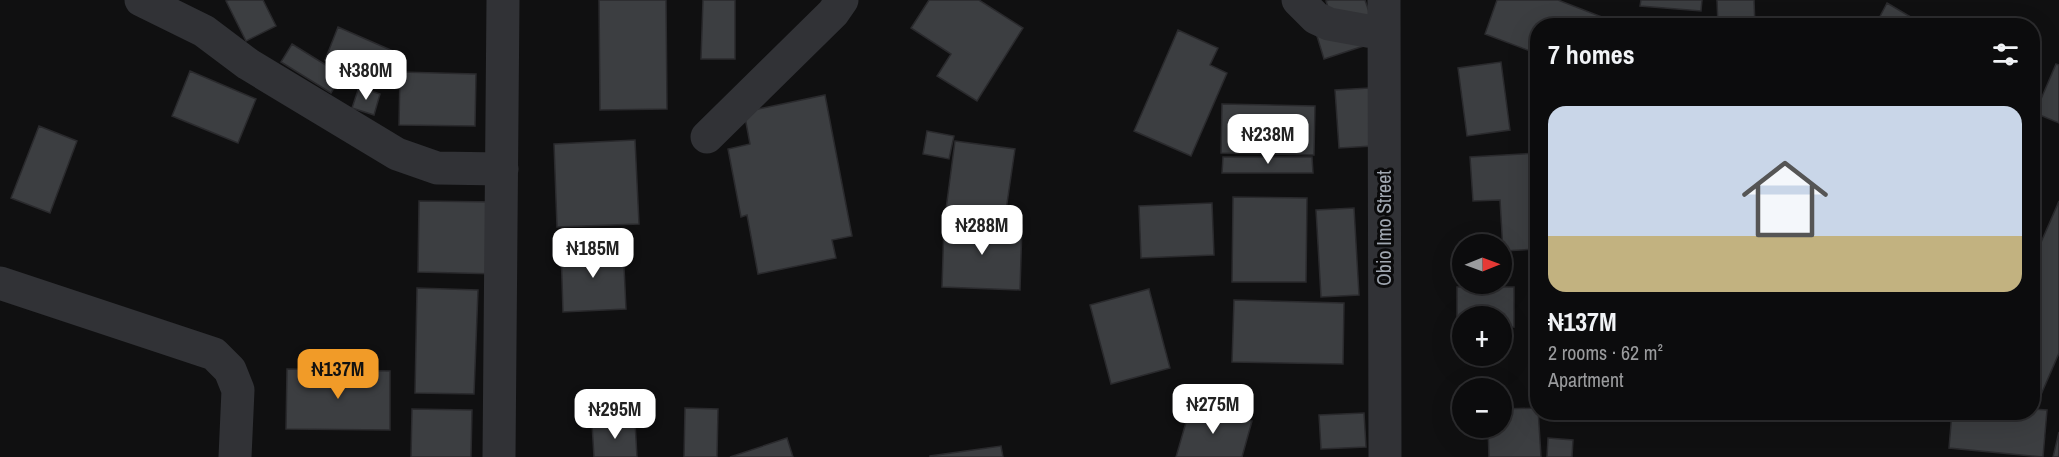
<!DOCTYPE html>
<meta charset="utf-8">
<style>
body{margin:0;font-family:"Archivo Narrow",sans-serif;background:#151516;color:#f1f3f6;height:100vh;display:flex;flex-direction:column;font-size:22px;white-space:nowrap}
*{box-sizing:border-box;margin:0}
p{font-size:20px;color:#9a9b9d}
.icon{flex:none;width:33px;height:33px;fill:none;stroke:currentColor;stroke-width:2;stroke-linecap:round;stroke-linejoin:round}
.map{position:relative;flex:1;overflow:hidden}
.side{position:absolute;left:1530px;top:18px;width:510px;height:402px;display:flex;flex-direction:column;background:#0c0c0d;border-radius:24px;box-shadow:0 6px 24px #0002,0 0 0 2px #2c2c2e}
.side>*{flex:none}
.needle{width:39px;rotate:89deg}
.fabs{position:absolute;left:1452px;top:234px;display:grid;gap:12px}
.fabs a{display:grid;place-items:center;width:60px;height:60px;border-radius:50%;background:#0c0c0d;box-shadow:0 6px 24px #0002,0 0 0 2px #2c2c2e;font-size:30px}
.price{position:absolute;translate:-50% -51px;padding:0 14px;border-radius:12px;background:#fff;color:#222;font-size:20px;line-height:39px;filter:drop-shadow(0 2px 3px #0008)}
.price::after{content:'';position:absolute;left:50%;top:36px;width:18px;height:14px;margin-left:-9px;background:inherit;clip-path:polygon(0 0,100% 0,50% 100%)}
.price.on{background:#f19b28;color:#111}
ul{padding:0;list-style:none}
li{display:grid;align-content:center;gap:12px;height:318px;padding:0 18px}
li+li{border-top:2px solid #2c2c2e}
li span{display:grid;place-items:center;height:186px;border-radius:18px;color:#555}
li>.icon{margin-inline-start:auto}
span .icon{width:108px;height:108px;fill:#fffc;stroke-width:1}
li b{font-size:26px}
h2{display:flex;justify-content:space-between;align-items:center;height:72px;padding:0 18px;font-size:26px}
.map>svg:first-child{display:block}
</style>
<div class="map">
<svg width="2059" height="457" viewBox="0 0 2059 457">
<rect width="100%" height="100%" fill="#101011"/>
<path fill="#3c3e41" stroke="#2a2a2d" stroke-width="1.5" d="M 229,0 L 263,0 L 276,26 L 246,41 L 226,1 Z
M 599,0 L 666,0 L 667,109 L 600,110 Z
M 703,0 L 735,0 L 735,59 L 701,59 Z
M 929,0 L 979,0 L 1023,28 L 977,101 L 937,76 L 951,54 L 911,28 Z
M 1329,0 L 1365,0 L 1379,41 L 1324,59 L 1313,23 L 1331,17 L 1326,1 Z
M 1497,0 L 1558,0 L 1625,26 L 1538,26 L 1538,54 L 1485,34 Z
M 1641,0 L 1702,0 L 1701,11 L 1640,6 Z
M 1717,0 L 1754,0 L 1755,26 L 1718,26 Z
M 1887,3 L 1926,26 L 1875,26 Z
M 338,27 L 402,55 L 388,87 L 325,60 Z
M 1178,30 L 1218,48 L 1210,65 L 1227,73 L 1191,156 L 1134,131 Z
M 292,44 L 342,75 L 331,93 L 281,62 Z
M 1501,62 L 1510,130 L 1467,136 L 1458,68 Z
M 2056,64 L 2059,65 L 2059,123 L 2035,113 Z
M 190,71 L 256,99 L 238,143 L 172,116 Z
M 400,72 L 476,74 L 475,126 L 399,125 Z
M 359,87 L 380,94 L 374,115 L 352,108 Z
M 1369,88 L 1373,146 L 1339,148 L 1335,90 Z
M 825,95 L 852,236 L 832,240 L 836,258 L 758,274 L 747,215 L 741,217 L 728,149 L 750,144 L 744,112 Z
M 1222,104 L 1315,106 L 1314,155 L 1221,153 Z
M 39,126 L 77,141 L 50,213 L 11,198 Z
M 927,131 L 954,136 L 949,159 L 923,154 Z
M 635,140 L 639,224 L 557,227 L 554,144 Z
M 955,141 L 1015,149 L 1005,217 L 946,209 Z
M 1538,153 L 1538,249 L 1503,251 L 1500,200 L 1473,201 L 1470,157 Z
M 1223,157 L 1312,157 L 1313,173 L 1222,173 Z
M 1233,197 L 1307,198 L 1306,282 L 1232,282 Z
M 419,201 L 500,202 L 498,274 L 418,272 Z
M 2059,201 L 2059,353 L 2040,397 L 2032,394 L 2032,263 Z
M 1212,203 L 1214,255 L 1141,258 L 1139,206 Z
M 1354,208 L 1359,295 L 1321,297 L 1316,210 Z
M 944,223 L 1022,225 L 1020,290 L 942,287 Z
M 623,245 L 626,309 L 563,312 L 561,248 Z
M 1457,287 L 1514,287 L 1514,327 L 1502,327 L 1502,316 L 1462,316 L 1462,327 L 1457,326 Z
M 417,288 L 478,290 L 474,394 L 415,393 Z
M 1149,289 L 1170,368 L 1111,384 L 1090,305 Z
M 1234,300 L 1344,303 L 1343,364 L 1232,362 Z
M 287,369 L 390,371 L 390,430 L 286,429 Z
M 1191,405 L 1252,421 L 1242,457 L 1176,457 Z
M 685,408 L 718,409 L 717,457 L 684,457 Z
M 1538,408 L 1541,457 L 1489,457 L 1488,428 L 1502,428 L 1502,409 Z
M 412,409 L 472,410 L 471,457 L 411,457 Z
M 2032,409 L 2047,410 L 2043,457 L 1949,448 L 1952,412 L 2032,412 Z
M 1694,412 L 1725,412 L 1725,420 L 1694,419 Z
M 1364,413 L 1366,447 L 1321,449 L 1319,415 Z
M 635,422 L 637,457 L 594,457 L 592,424 Z
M 2059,432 L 2059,457 L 2053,457 Z
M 787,438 L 793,457 L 730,457 Z
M 1548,438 L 1573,440 L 1572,457 L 1547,457 Z
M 1001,446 L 1003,457 L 930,457 L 930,456 Z"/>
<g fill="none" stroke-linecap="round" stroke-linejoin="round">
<path stroke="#313236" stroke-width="33" d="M 141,0 L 204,31 L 248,64 L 397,154 L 437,168 L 502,169
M 1298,0 L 1316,18 L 1329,24 L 1384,34
M 1384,0 L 1385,457
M 707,137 L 833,13 L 842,0
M 0,283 L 214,354 L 230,370 L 238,390 L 235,457
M 499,457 L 503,0"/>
</g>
<g text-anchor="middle" stroke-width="6" stroke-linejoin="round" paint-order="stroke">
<g font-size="20" fill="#a1a8b2" stroke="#0b0b0c">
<text transform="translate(1384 228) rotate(-90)" y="7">Obio Imo Street</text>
</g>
</g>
</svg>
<div class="fabs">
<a><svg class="needle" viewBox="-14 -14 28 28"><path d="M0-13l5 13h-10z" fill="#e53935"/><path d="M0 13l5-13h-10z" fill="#9a9b9d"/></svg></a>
<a>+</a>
<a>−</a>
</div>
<b class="price" style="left:366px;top:101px">₦380M</b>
<b class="price" style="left:1268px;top:165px">₦238M</b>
<b class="price" style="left:982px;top:256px">₦288M</b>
<b class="price" style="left:593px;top:279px">₦185M</b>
<b class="price on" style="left:338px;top:400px">₦137M</b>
<b class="price" style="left:1213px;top:435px">₦275M</b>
<b class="price" style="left:615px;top:440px">₦295M</b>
<section class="side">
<h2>7 homes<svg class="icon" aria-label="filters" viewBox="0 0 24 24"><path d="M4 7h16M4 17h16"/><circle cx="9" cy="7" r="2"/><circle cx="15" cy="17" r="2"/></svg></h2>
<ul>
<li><span style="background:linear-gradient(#c9d6e8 70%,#c2b280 0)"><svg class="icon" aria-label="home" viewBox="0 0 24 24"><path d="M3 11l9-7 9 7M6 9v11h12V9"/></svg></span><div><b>₦137M</b><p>2 rooms · 62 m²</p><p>Apartment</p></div></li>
</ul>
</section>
</div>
